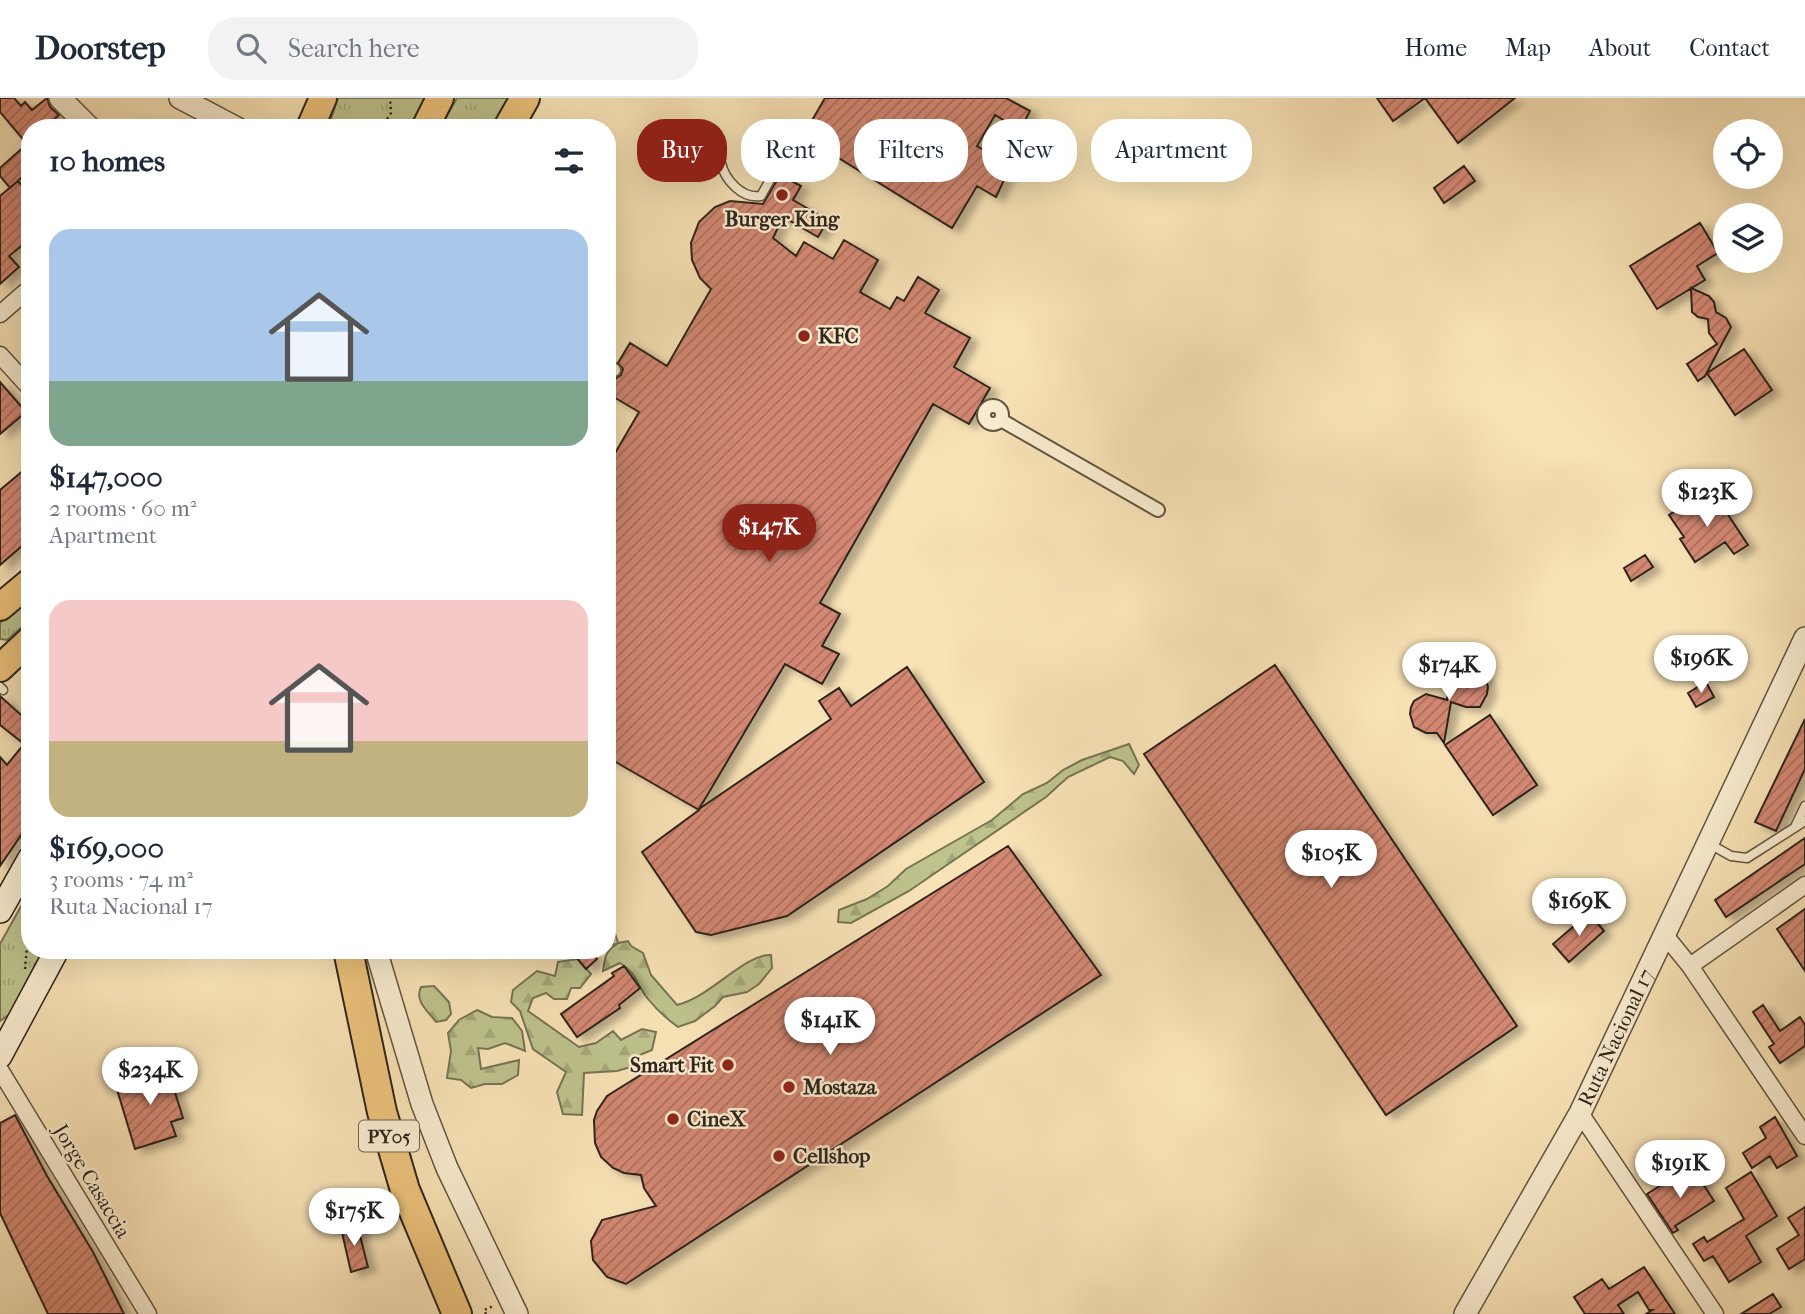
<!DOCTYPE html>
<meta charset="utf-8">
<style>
body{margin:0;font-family:"IM FELL French Canon",serif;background:#f2f2f3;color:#1f2937;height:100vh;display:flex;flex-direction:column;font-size:26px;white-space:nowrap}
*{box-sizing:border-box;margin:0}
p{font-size:23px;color:#747a83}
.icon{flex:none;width:38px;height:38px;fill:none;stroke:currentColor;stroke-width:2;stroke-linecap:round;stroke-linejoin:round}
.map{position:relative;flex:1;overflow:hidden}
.details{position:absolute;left:21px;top:21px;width:595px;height:840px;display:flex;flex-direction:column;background:#fff;border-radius:28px;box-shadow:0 7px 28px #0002}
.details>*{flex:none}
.hud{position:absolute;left:637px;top:21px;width:665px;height:63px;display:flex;gap:14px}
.buttons{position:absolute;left:1713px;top:21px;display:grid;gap:14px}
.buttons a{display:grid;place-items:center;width:70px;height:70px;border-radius:50%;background:#fff;box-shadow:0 7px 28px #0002;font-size:35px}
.price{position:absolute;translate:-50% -60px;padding:0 16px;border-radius:24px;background:#fff;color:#222;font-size:23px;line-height:46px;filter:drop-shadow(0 2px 4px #0008)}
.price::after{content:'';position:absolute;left:50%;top:42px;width:21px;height:16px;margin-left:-10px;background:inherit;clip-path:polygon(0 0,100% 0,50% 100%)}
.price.on{background:#8f2418;color:#fff}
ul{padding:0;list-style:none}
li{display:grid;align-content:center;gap:14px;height:371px;padding:0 28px}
li span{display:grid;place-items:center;height:217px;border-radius:21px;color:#555}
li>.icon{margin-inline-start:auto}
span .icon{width:126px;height:126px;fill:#fffc;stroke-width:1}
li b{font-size:30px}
h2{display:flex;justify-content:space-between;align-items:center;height:84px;padding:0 28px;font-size:30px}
.pill{padding:0 24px;border-radius:28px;background:#fff;box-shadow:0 7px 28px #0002;font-size:24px;line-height:63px}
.pill.on{background:#8f2418;color:#fff}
header{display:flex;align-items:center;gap:42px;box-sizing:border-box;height:98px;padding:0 35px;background:#fff;border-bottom:2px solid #e0e1e3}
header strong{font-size:33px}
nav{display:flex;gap:38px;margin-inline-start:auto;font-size:24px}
.search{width:490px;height:63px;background:#f2f2f3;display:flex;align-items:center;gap:18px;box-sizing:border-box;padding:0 24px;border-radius:28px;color:#747a83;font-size:26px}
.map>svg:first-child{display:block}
</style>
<header>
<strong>Doorstep</strong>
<div class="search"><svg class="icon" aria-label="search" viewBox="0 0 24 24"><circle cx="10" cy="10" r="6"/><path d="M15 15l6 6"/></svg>Search here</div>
<nav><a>Home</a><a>Map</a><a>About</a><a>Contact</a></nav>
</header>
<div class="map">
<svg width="1805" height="1216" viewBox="0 0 1805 1216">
<defs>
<pattern id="grass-tufts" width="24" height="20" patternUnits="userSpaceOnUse" patternTransform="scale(1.75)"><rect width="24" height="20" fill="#bec38d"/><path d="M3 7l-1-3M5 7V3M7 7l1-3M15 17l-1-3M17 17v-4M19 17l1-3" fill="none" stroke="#a4a779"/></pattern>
<pattern id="forest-firs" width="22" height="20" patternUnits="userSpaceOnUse" patternTransform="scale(1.75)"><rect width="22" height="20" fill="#bec38d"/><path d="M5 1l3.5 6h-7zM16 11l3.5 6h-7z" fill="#a4a779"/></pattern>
<pattern id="building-hatch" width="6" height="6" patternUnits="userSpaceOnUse" patternTransform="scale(1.75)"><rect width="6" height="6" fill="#d48873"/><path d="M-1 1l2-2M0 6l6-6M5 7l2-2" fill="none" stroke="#ac6f5e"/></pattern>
<filter id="shadow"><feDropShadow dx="8" dy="4.5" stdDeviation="3.5" flood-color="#0004"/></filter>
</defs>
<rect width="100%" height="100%" fill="#f8e3b6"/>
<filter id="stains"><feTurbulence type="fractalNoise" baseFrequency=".00286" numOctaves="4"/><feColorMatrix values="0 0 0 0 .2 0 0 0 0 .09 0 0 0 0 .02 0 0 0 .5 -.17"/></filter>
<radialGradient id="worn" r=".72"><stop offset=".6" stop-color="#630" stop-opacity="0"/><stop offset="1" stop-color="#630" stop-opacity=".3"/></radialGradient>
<path fill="url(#grass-tufts)" stroke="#767454" stroke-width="2" d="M 338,0 L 425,0 L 412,30 L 328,30 Z
M 457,0 L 511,0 L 494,30 L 440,30 Z
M 30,499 L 30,522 L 7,542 L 0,541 L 0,525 Z
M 30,792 L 30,852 L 43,852 L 10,916 L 0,923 L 0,846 Z"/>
<path fill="url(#forest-firs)" stroke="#767454" stroke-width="2" d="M 1129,646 L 1139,667 L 1134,676 L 1123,663 L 1110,659 L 1068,679 L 1046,699 L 909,793 L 851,825 L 838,824 L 839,812 L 867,801 L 888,788 L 906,771 L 992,722 L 1023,696 L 1047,685 L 1063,672 L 1082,662 Z
M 607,822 L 614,832 L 618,845 L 628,843 L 631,848 L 643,855 L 651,877 L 677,907 C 711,899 744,856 771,857 L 772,870 L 759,886 L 747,894 L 723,899 L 715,908 L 695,923 L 678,929 C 667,921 656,911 648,901 C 636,886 637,875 620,865 L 603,873 C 605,860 605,853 617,846 L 607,847 Z
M 578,861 L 591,876 L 580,890 L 571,890 L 567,901 L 554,901 L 546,895 L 533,900 L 528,913 L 579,949 L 596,945 L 613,933 L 621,942 L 642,931 L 656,934 L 652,952 L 632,960 L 631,969 L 617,973 L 584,975 L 582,1017 L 563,1016 L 557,994 L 566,974 L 533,951 L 520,913 L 511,904 L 513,892 L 537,873 L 555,878 L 558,864 Z
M 434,888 L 449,904 L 451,916 L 446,922 L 436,924 C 428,913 414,903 421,889 Z
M 477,912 L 492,919 L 512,920 L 522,933 L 525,953 L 505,945 L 488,951 L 478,950 L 481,971 L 519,962 L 518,977 L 502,986 L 485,986 L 471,990 L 461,982 L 447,980 L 451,953 L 448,935 L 459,922 Z"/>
<path fill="url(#building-hatch)" stroke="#2f241b" stroke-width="2" filter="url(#shadow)" d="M 0,0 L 14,0 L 21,8 L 25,4 L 32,12 L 47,0 L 50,9 L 59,17 L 45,30 L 30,30 L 30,72 L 10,90 L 0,78 L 0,70 L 27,46 L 0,14 Z
M 825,0 L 1006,0 L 1030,13 L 1020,32 L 995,17 L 977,48 L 1011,67 L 996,99 L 977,88 L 952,130 L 803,38 Z
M 1377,0 L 1425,0 L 1393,23 Z
M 1425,0 L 1515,0 L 1458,45 Z
M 1464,68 L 1475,83 L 1444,105 L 1434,90 Z
M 780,77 L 801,88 L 793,102 L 828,122 L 818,139 L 783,119 L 773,140 L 796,158 L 804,144 L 833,161 L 844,142 L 878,162 L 860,194 L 890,211 L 897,199 L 904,203 L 918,179 L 939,192 L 925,215 L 970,240 L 954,269 L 990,290 L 969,326 L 933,306 L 820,505 L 840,516 L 822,548 L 839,556 L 822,586 L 785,566 L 699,711 L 831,621 L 819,603 L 839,590 L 851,608 L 907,569 L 984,684 L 787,818 L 711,837 L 696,834 L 642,754 L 699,712 L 607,659 L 607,369 L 639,314 L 607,295 L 607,283 L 610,280 L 615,281 L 621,277 L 623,271 L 618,265 L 630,245 L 667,268 L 711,191 L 700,180 L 692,162 L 691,145 L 699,124 L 715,109 L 730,103 L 763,106 Z
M 18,83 L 30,97 L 30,141 L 9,158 L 19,169 L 0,186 L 0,98 Z
M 1700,125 L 1718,155 L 1697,168 L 1705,182 L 1657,211 L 1630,168 Z
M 1691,190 L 1709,198 L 1714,204 L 1716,214 L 1726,220 L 1731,229 L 1705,278 L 1698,283 L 1687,266 L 1717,246 L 1709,235 L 1708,221 L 1698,219 L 1692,214 Z
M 1744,251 L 1772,292 L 1735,317 L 1707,275 Z
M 0,284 L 26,314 L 0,336 Z
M 30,367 L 30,441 L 0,467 L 0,392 Z
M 1717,400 L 1748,447 L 1734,456 L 1725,444 L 1695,464 L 1680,441 L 1684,439 L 1669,417 L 1690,403 L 1697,413 Z
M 1645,457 L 1653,469 L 1631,483 L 1624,470 Z
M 1275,567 L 1517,928 L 1386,1017 L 1144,656 Z
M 1465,570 L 1472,570 L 1484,577 L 1488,589 L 1487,596 L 1480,609 L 1466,609 L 1451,604 L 1444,645 L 1437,635 L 1426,635 L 1414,629 L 1410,616 L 1411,609 L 1414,603 L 1426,596 L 1447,602 L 1450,583 L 1459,572 Z
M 1706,584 L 1714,599 L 1696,609 L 1688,595 Z
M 0,598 L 30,625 L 30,724 L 0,768 L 0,659 L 7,667 L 24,646 L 0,627 Z
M 1490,617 L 1537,687 L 1493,717 L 1445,647 Z
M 1805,621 L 1805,671 L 1776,733 L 1755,724 Z
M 1805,740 L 1805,766 L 1726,819 L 1715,802 Z
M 1008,748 L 1101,877 L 626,1186 L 607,1179 L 593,1162 L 591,1143 L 602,1122 L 656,1108 L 644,1090 L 641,1077 L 624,1075 L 613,1070 L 601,1059 L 595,1045 L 594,1022 L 597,1013 L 607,998 Z
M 1805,811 L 1805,873 L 1777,831 Z
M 1589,815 L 1604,833 L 1569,864 L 1553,846 Z
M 570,852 L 590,852 L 597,861 L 586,871 Z
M 624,868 L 640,890 L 619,907 L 620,910 L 577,939 L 561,916 L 614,878 L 612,875 Z
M 1763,907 L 1780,933 L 1800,919 L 1805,927 L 1805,948 L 1780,965 L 1769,949 L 1774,946 L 1753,914 Z
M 167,969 L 183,1020 L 171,1024 L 176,1038 L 135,1051 L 115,985 Z
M 15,1017 L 47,1078 L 93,1154 L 124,1216 L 48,1216 L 0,1115 L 0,1025 Z
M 1775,1019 L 1797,1058 L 1777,1070 L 1770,1058 L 1752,1070 L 1743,1055 L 1766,1040 L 1760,1029 Z
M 1751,1074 L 1777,1118 L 1746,1138 L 1761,1164 L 1729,1184 L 1713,1158 L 1704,1163 L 1693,1146 L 1704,1139 L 1707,1144 L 1744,1121 L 1726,1090 Z
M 1696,1075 L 1714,1103 L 1675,1128 L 1678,1132 L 1673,1135 L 1647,1096 L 1669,1082 L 1674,1089 Z
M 1805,1109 L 1805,1161 L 1789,1171 L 1777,1151 L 1799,1137 L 1788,1120 Z
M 357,1126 L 368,1169 L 351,1174 L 341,1130 Z
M 1644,1169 L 1675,1216 L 1646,1216 L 1652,1212 L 1649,1212 L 1638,1194 L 1618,1207 L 1624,1216 L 1585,1216 L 1574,1199 L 1602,1181 L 1609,1191 Z
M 1773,1196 L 1781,1209 L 1769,1216 L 1741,1216 Z"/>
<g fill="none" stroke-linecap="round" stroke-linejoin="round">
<g stroke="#615442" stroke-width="11">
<path id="service" d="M 721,65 C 725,82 742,101 761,98 L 776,71
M 0,589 L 3,592
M 1795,729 L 1805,708
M 1708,745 L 1731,758 L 1747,760 L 1805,723"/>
</g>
<g stroke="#615442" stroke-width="16">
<path id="pedestrian" d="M 607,268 L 614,272
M984 317a9 9 0 1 1 18 0a9 9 0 1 1-18 0Z
M 1001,322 L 1158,412"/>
</g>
<g stroke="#615442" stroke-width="19">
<path id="minor" d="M 0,216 L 30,190
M 0,257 L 30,290
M 1664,836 L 1690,868 L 1805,787
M 1690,868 L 1805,1038
M 0,972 L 148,1216
M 1580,1015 L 1715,1216"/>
</g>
<g stroke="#615442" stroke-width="24">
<g id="tertiary">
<path d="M 60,0 L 90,30"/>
<path d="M 180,0 L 237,30"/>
<path d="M 376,852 L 422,1006 L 447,1070 L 517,1216"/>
<path id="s1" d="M 1465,1216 L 1580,1015 L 1805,540"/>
</g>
</g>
<g stroke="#2f241b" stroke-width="26">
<path id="secondary" d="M 0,813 L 30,760
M 0,958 L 57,852"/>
</g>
<g stroke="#2f241b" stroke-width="30">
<path id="primary" d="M 310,30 L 323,0
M 425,30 L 440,0
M 0,509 L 30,484
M 0,570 L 30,542"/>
</g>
<g stroke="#2f241b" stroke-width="32">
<path id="trunk" d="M 508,30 L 525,0
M 348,852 L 382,1014 L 405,1092 L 457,1216"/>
</g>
<path stroke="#2f241b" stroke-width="2.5" stroke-dasharray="2 3.5" stroke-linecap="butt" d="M 381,30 L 391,15 L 390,0
M 25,871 L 30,815
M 486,1216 L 484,1212 L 493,1208"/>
<use href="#service" stroke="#faedd0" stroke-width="8"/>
<use href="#pedestrian" stroke="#faedd0" stroke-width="12"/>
<use href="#minor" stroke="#faedd0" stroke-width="16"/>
<use href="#tertiary" stroke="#faedd0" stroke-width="21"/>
<use href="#secondary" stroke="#faedd0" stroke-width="23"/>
<use href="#primary" stroke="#ecc27b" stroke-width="26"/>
<use href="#trunk" stroke="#ecc27b" stroke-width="28"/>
</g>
<g fill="#8f2418" stroke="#faedd0" stroke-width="2.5">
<circle cx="782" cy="97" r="7"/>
<circle cx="804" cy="238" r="7"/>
<circle cx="728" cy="967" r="7"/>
<circle cx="789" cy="989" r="7"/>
<circle cx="673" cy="1021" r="7"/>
<circle cx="779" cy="1058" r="7"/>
</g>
<g text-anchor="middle" stroke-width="5" stroke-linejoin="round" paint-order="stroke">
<rect fill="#faedd0" stroke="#6c6051" stroke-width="2" x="359" y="1022.5" width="60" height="31" rx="5"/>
<g font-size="19" font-weight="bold" fill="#2f241b">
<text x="389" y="1045">PY05</text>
</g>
<g font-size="21" font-weight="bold" fill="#2f241b" stroke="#faedd0" text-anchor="start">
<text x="782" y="128" text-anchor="middle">Burger King</text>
<text x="818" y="245">KFC</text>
<text x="714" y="974" text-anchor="end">Smart Fit</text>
<text x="803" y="996">Mostaza</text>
<text x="687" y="1028">CineX</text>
<text x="793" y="1065">Cellshop</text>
</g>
<g font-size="21" fill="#2f241b" stroke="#faedd0">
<text dy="7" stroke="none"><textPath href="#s1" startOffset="315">Ruta Nacional 17</textPath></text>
<text transform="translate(92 1083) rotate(59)" y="7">Jorge Casaccia</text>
</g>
</g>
<rect width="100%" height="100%" filter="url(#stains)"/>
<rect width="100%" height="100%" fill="url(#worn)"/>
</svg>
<div class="buttons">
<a><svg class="icon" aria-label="locate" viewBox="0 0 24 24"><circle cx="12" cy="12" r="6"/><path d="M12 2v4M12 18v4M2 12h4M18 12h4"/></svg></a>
<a><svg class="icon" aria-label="layers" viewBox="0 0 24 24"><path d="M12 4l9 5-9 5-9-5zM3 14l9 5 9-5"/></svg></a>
</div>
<b class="price" style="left:1707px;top:431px">$123K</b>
<b class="price on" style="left:769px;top:466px">$147K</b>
<b class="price" style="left:1701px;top:597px">$196K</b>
<b class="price" style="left:1449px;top:604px">$174K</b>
<b class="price" style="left:1331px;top:792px">$105K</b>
<b class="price" style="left:1579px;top:840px">$169K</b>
<b class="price" style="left:830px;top:959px">$141K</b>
<b class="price" style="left:150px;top:1009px">$234K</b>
<b class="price" style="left:1680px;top:1102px">$191K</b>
<b class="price" style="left:354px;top:1150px">$175K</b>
<div class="hud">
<a class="pill on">Buy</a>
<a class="pill">Rent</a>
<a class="pill">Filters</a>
<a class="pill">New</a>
<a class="pill">Apartment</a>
</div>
<section class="details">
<h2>10 homes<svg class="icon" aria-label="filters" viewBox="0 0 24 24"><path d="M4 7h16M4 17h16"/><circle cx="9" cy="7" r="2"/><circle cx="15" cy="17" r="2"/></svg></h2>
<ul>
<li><span style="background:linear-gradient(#a9c7e8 70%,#7fa58c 0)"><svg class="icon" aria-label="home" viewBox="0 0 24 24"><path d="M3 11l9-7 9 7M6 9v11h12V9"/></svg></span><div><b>$147,000</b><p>2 rooms · 60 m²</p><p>Apartment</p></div></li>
<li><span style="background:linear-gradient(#f6c9c9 65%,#c2b280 0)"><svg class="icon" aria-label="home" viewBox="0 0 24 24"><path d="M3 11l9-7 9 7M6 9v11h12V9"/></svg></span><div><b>$169,000</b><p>3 rooms · 74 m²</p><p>Ruta Nacional 17</p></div></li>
</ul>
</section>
</div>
